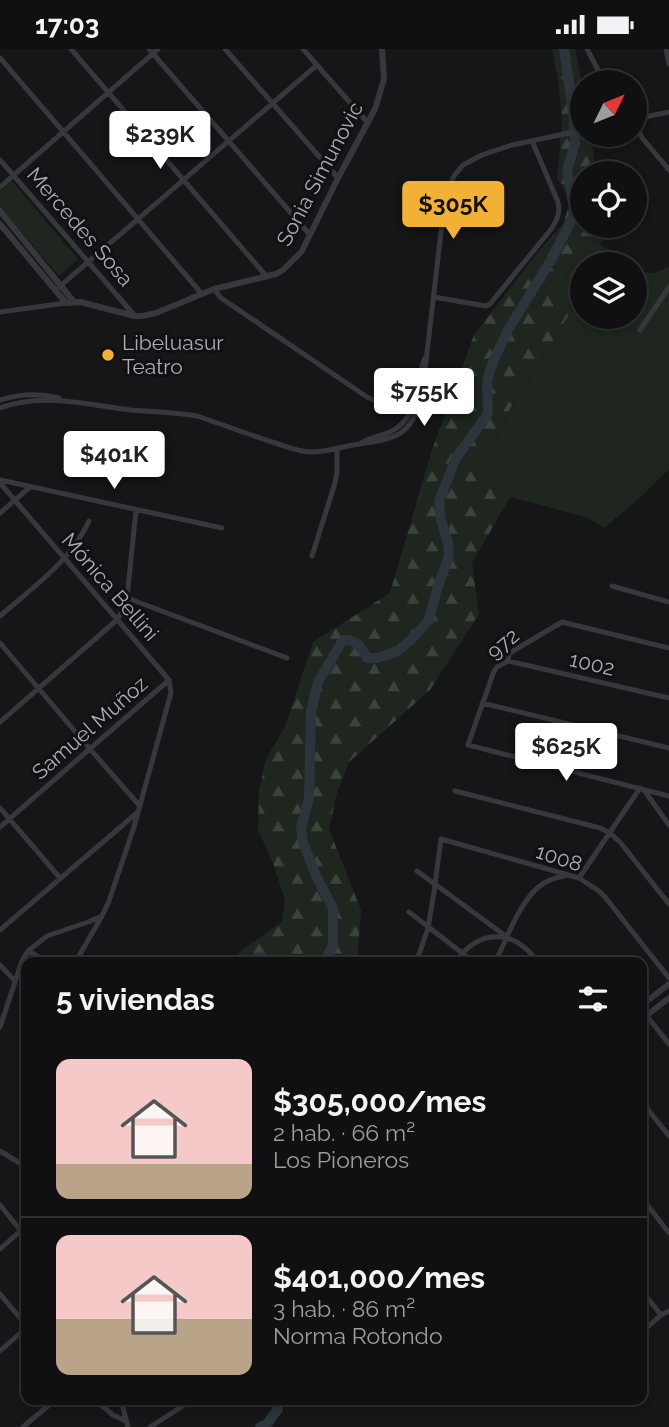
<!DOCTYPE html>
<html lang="es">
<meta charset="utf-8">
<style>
body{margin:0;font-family:Raleway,sans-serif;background:#1e1e20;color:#f1f3f6;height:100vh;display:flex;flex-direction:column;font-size:26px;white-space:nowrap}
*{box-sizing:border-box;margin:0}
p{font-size:23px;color:#9c9d9f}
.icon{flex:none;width:38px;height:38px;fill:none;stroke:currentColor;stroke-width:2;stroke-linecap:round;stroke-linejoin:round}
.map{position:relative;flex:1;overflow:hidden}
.details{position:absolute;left:21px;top:908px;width:626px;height:448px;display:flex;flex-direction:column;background:#101012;border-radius:14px;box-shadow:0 4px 10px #0003,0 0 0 2px #303032}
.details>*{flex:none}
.needle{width:46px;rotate:47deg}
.fabs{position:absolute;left:570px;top:21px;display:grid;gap:14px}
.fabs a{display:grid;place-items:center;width:77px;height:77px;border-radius:50%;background:#101012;box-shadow:0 4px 10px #0003,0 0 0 2px #303032;font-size:35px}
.price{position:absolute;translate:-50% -60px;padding:0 16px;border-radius:7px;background:#fff;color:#222;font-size:23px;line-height:46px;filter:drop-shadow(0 2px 4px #0008)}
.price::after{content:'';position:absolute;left:50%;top:42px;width:21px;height:16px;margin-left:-10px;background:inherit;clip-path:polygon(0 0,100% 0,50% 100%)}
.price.on{background:#f2b134;color:#111}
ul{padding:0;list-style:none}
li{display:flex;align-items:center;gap:21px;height:175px;padding:0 35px}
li+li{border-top:2px solid #303032}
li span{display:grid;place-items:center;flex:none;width:196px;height:140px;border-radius:14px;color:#555}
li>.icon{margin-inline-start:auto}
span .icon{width:84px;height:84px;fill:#fffc;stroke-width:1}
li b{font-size:30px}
h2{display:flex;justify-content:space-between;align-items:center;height:84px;padding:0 35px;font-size:30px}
.status{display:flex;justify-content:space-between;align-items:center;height:49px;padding:0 35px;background:#101012;direction:ltr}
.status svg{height:19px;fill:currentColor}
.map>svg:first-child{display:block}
</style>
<div class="status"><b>17:03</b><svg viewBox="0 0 49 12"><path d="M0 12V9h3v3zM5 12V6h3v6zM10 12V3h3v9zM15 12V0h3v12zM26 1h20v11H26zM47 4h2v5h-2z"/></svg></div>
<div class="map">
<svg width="669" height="1378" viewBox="0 0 669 1378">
<defs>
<pattern id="forest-firs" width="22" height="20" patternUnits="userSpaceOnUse" patternTransform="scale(1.75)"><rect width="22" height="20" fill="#1e261f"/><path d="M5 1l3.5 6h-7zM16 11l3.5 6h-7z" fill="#3c433d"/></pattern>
</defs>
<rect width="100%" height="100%" fill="#161618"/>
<path fill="url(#forest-firs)" d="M 552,0 L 575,0 L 583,39 L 583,86 L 592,86 L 594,124 L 583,124 L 583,177 L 629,177 L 564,215 L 545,239 L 573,260 L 510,360 L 477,430 L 510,448 L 472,514 L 479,565 L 430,641 L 349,713 L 337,744 L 329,780 L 361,861 L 357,913 L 230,914 L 242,901 L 282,873 L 285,851 L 273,814 L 258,781 L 259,742 L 266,710 L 285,678 L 313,593 L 390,544 L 432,401 L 474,286 L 537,204 L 563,175 L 568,159 L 568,147 L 557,129 L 562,76 L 559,36 Z"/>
<path fill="#1e261f" d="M 12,132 L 78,210 L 59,227 L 0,158 L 0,142 Z
M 599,194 L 631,215 L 583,215 L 583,268 L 635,268 L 635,218 C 650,227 655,225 669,217 L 669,420 L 644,445 L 604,479 L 586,468 L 510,448 L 477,430 L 510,360 L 572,261 L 545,240 L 564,215 Z"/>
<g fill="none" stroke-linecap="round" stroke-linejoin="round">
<path stroke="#2c353c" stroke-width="10" d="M 246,914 L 260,908 L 275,914
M 324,914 L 333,896 L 333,859 L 316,827 L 303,793 L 301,780 L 309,748 L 311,663 L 318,633 L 343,591 C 357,590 361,598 367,609 L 377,609 L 396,603 L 411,591 L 429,571 L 437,540 L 449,507 L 448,494 L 441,471 L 439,452 L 456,409 L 485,369 L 488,363 L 487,336 L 489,324 L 493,313 L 508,281 L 551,211 L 573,168 L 574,159 L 567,121 L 575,94 L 573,62 L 564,0
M 260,1378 L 267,1375 L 278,1360 L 275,1351"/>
<path stroke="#37383d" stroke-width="5" d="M 71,0 L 267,228
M 149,0 L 310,186
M 225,0 L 338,129
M 303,0 L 367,73
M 587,0 L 598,21 L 602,33
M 666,0 L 669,15
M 0,9 L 202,245
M 635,70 L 669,63
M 635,76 L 643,90 L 669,121
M 0,111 L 135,267
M 0,138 L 158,0
M 59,238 L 317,16
M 214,240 L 221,249 L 367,348 C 388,358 403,362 422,347
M 434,248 L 486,257 L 490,255 L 552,179 C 558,169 560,164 558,153 L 532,92
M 0,263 L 66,254
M 640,281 L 669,238
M 0,351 C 19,345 40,344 59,349
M 0,359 C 43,343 87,356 131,361 C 153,363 175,363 197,367 C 221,375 245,384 269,392 C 283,396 297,403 311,403 C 328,403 343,397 360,395 C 397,389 411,387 422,347 L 441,183 L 449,139 L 454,127 L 463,116 L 482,106 L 512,96 L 583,81
M 361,394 C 371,388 382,387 392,382 C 417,369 417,338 423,314 L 425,309
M 0,431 L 222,479
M 0,434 L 169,631
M 0,464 L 30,438
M 312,507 L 335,434 L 337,423 L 337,400
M 612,537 L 669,553
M 127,549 L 287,609
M 0,567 C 33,538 71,512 89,472
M 0,594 L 90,700 L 139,756
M 669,599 L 562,573 L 513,602 L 509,605 L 508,612 L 497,618 L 494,622 L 468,696 L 669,747
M 508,612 L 669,649
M 482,654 L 669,699
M 0,673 L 118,570 L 127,549 L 136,461
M 644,741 L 669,776
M 455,742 L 600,779 L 610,784 L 620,793 L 669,855
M 0,759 L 60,829
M 0,778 L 169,631
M 417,822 L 507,888
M 579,829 L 640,739
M 409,863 L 475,914
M 0,881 L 138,763
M 28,902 L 50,914
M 401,910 L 407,914
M 75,914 L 102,867
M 416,914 L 428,879 L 434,843 L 441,790 L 579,829 L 599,842 L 605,848 L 669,929
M 455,914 C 477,879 516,879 538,914
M 495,914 C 507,889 521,848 544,834 C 551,830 558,828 565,827
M 0,916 L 15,932
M 642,961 L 669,995
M 0,978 L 22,912 L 28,902 L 47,887 L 88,873 L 102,867 L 109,852 L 134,778 L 171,644 L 169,631
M 642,1053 L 669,1087
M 0,1102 L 26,1118
M 642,1149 L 669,1184
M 0,1156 L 21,1182
M 0,1200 L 26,1177
M 642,1242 L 661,1266
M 0,1245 L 26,1276
M 642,1283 L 661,1266 L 669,1262
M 0,1302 L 26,1279
M 95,1351 L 113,1366 L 126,1372
M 121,1351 L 128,1378
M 504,1351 L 508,1353 L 522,1351
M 23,1378 L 55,1351
M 150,1378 L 192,1351"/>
<path stroke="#37383d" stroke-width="6" d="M 0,162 L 74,253
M 0,175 L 66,254 L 80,253 L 135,267 L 142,267 L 156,264 L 214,240 L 276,225 L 283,221 L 302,202 L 338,129 L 375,60 L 384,30 L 382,0
M 642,956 L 669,935
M 642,970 L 669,949"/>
</g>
<circle fill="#f2b134" stroke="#111113" stroke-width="2.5" cx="108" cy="306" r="7"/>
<g text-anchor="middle" stroke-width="6" stroke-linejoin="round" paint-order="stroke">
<g font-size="21" fill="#a8adb8" stroke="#111113">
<text transform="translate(320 125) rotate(-62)" y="7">Sonia Simunovic</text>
<text transform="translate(80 178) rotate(49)" y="7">Mercedes Sosa</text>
<text transform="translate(110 538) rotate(49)" y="7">Mónica Bellini</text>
<text transform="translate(503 595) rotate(-40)" y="7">972</text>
<text transform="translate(592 615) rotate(13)" y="7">1002</text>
<text transform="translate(90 679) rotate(-41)" y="7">Samuel Muñoz</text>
<text transform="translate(559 809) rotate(18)" y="7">1008</text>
</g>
<g font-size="21" fill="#a8adb8" stroke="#111113" text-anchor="start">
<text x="122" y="301">Libeluasur<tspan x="122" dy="24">Teatro</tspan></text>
</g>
</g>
</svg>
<div class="fabs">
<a><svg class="needle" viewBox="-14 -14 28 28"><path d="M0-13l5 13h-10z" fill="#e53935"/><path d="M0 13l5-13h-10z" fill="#9c9d9f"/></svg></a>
<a><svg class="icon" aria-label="locate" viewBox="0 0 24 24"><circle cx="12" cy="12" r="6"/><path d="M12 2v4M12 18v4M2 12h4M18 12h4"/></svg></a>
<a><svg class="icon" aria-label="layers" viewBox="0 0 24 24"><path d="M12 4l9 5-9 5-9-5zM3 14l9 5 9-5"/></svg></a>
</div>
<b class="price" style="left:160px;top:122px">$239K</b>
<b class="price on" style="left:453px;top:192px">$305K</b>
<b class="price" style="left:424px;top:379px">$755K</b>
<b class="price" style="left:114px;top:442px">$401K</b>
<b class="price" style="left:566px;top:734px">$625K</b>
<section class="details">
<h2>5 viviendas<svg class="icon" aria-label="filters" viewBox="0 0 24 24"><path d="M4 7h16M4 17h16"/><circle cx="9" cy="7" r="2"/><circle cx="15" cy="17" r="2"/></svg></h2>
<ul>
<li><span style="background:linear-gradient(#f6c9c9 75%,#b9a48a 0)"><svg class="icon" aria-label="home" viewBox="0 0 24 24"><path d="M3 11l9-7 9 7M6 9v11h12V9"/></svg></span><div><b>$305,000/mes</b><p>2 hab. · 66 m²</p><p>Los Pioneros</p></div></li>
<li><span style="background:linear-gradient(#f6c9c9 60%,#b9a48a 0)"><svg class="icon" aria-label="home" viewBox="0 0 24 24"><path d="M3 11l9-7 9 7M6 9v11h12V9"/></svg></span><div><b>$401,000/mes</b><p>3 hab. · 86 m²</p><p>Norma Rotondo</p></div></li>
</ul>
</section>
</div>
